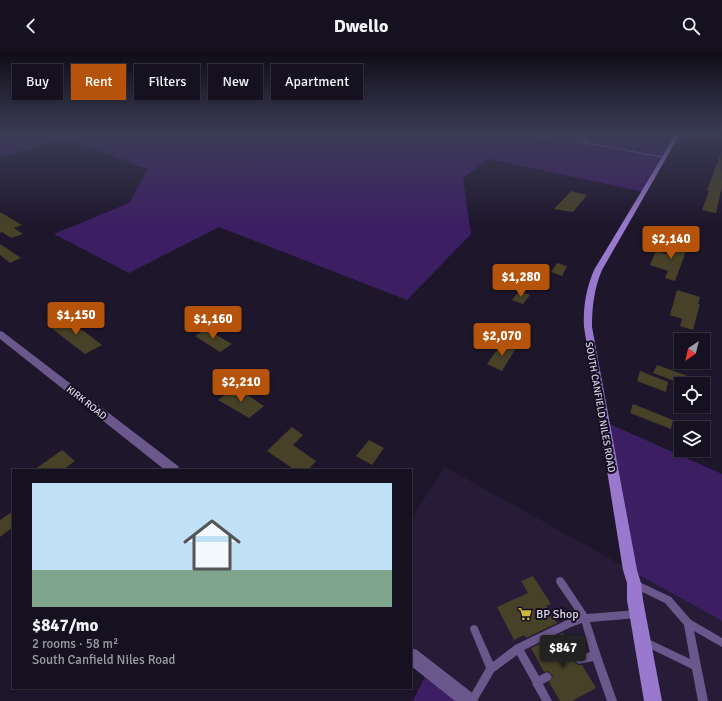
<!DOCTYPE html>
<meta charset="utf-8">
<style>
body{margin:0;font-family:Signika,sans-serif;background:#1f1a2a;color:#f1f3f6;height:100vh;display:flex;flex-direction:column;font-size:15px;white-space:nowrap}
*{box-sizing:border-box;margin:0}
p{font-size:13px;color:#9e9da5}
.icon{flex:none;width:22px;height:22px;fill:none;stroke:currentColor;stroke-width:2;stroke-linecap:round;stroke-linejoin:round}
.map{position:relative;flex:1;overflow:hidden}
.drawer{position:absolute;left:12px;top:417px;width:400px;height:220px;display:flex;flex-direction:column;background:#161121;border-radius:0px;box-shadow:0 1px 3px #0004,0 0 0 1px #35313f}
.drawer>*{flex:none}
.guide{position:absolute;left:12px;top:12px;width:400px;height:36px;display:flex;gap:8px}
.needle{width:26px;rotate:215deg}
.controls{position:absolute;left:674px;top:281px;display:grid;gap:8px}
.controls a{display:grid;place-items:center;width:36px;height:36px;border-radius:0px;background:#161121;box-shadow:0 1px 3px #0004,0 0 0 1px #35313f;font-size:20px}
.price{position:absolute;translate:-50% -34px;padding:0 9px;border-radius:4px;background:#b45309;color:#fff;font-size:13px;line-height:26px;filter:drop-shadow(0 1px 2px #0008)}
.price::after{content:'';position:absolute;left:50%;top:24px;width:12px;height:9px;margin-left:-6px;background:inherit;clip-path:polygon(0 0,100% 0,50% 100%)}
.price.selected{background:#222;color:#fff}
ul{padding:0;list-style:none}
li{display:grid;align-content:center;gap:8px;height:212px;padding:0 20px}
li+li{border-top:1px solid #35313f}
li span{display:grid;place-items:center;height:124px;border-radius:0px;color:#555}
li>.icon{margin-inline-start:auto}
span .icon{width:72px;height:72px;fill:#fffc;stroke-width:1}
li b{font-size:17px}
.tag{padding:0 14px;border-radius:0px;background:#161121;box-shadow:0 1px 3px #0004,0 0 0 1px #35313f;font-size:14px;line-height:36px}
.tag.selected{background:#b45309;color:#fff}
header{display:flex;justify-content:space-between;align-items:center;height:52px;padding:0 20px;background:#161121;font-size:18px;font-weight:800}
.map>svg:first-child{display:block}
</style>
<header><svg class="icon" aria-label="back" viewBox="0 0 24 24"><path d="M15 5l-7 7 7 7"/></svg>Dwello<svg class="icon" aria-label="search" viewBox="0 0 24 24"><circle cx="10" cy="10" r="6"/><path d="M15 15l6 6"/></svg></header>
<div class="map">
<svg width="722" height="649" viewBox="0 0 722 649">
<rect width="100%" height="100%" fill="#1e172c"/>
<path fill="#261c37" d="M 445,415 L 722,569 L 722,649 L 469,649 L 411,604 L 411,467 Z"/>
<path fill="#3c1f63" d="M 0,82 L 678,82 L 644,140 L 489,107 L 463,126 L 471,182 L 407,248 L 219,175 L 129,221 L 54,182 L 129,151 L 148,117 L 65,87 L 0,105 Z
M 603,369 L 722,422 L 722,569 L 630,518 Z
M 429,617 L 469,649 L 413,649 Z"/>
<path fill="#464127" d="M 721,101 L 722,134 L 716,161 L 702,158 L 709,139 L 707,138 Z
M 571,139 L 587,143 L 573,160 L 554,157 Z
M 0,160 L 22,173 L 14,176 L 23,182 L 11,186 L 2,180 L 0,181 Z
M 679,188 L 689,191 L 675,229 L 665,226 L 668,219 L 650,213 L 656,199 L 669,203 L 671,197 L 675,198 Z
M 0,192 L 21,206 L 10,211 L 0,203 Z
M 557,211 L 567,214 L 562,224 L 551,220 Z
M 677,238 L 700,245 L 698,252 L 700,252 L 693,278 L 680,274 L 682,267 L 670,263 Z
M 519,239 L 530,243 L 523,252 L 512,248 Z
M 63,267 L 85,280 L 102,293 L 85,302 L 51,276 L 53,275 L 51,273 Z
M 206,277 L 232,292 L 220,300 L 195,284 Z
M 502,291 L 516,296 L 502,319 L 487,312 Z
M 657,313 L 707,331 L 707,332 L 682,332 L 653,321 Z
M 640,319 L 668,330 L 666,340 L 637,329 Z
M 235,335 L 264,354 L 249,366 L 218,348 Z
M 633,352 L 673,368 L 671,377 L 630,361 Z
M 292,375 L 303,383 L 293,393 L 316,409 L 308,418 L 295,418 L 267,399 Z
M 369,388 L 384,396 L 372,413 L 356,404 Z
M 62,398 L 75,409 L 63,418 L 34,418 Z
M 13,459 L 13,475 L 0,485 L 0,468 Z
M 533,524 L 551,552 L 546,554 L 557,571 L 526,586 L 524,583 L 514,588 L 497,555 L 528,541 L 521,529 Z
M 563,581 L 576,602 L 573,608 L 578,613 L 582,613 L 596,636 L 572,649 L 560,649 L 549,630 L 553,624 L 548,619 L 544,620 L 531,596 Z"/>
<g fill="none" stroke-linecap="round" stroke-linejoin="round">
<path fill="#6a578b" fill-rule="evenodd" d="M 519,82 L 523,82 L 584,90 L 582,82 L 584,82 L 587,90 L 665,105 L 664,106 L 578,90 L 528,84 Z
M 560,525 L 563,526 L 587,562 L 637,558 L 640,559 L 641,562 L 640,565 L 637,566 L 590,570 L 601,604 L 617,649 L 607,649 L 593,609 L 579,612 L 576,610 L 574,607 L 576,604 L 590,600 L 582,571 L 571,575 L 524,598 L 539,624 L 547,620 L 550,622 L 552,625 L 550,628 L 543,632 L 552,649 L 542,649 L 534,635 L 533,634 L 532,630 L 517,603 L 494,620 L 477,649 L 467,649 L 486,616 L 470,577 L 471,574 L 474,573 L 477,574 L 493,610 L 515,593 L 567,568 L 579,564 L 557,532 L 556,529 L 557,526 Z
M 635,528 L 671,545 L 691,568 L 722,586 L 722,595 L 694,579 L 708,649 L 698,649 L 692,617 L 643,593 L 642,590 L 643,587 L 646,586 L 690,607 L 684,573 L 665,551 L 632,535 L 631,532 L 632,529 Z"/>
<path fill="#6a578b" fill-rule="evenodd" d="M 0,279 L 3,280 L 178,414 L 180,418 L 165,418 L 0,287 Z
M 411,596 L 417,598 L 475,643 L 478,649 L 455,649 L 411,614 Z"/>
<path fill="#9879cd" fill-rule="evenodd" d="M 676,82 L 680,82 L 602,218 C 594,237 592,255 592,275 L 637,518 L 641,531 L 643,548 L 662,649 L 644,649 L 627,548 L 627,531 L 623,518 L 584,275 C 583,255 586,237 594,218 Z"/>
</g>
<linearGradient id="sky" x2="0" y2="1"><stop stop-color="#100d18"/><stop offset="0.47" stop-color="#3b3c56"/><stop offset="1" stop-color="#3b3c56" stop-opacity="0"/></linearGradient>
<rect width="722" height="173" fill="url(#sky)"/>
<defs>
<g id="supermarket-bare" transform="scale(1.08)"><path d="M-6-5.5h2.5l.6 2H6L4.5 2H-2.5L-4.4-4H-6ZM-1.5 3.2a1.3 1.3 0 1 0 .1 0ZM3 3.2a1.3 1.3 0 1 0 .1 0Z" fill="#cdb938" stroke="#150e22" stroke-width="2.5" paint-order="stroke"/></g>
</defs>
<g fill-rule="evenodd">
<use href="#supermarket-bare" x="525" y="562"/>
</g>
<g text-anchor="middle" stroke-width="4" stroke-linejoin="round" paint-order="stroke">
<g font-size="10" fill="#dfdae9" stroke="#150e22">
<text transform="translate(87 350) rotate(38)" y="4">KIRK ROAD</text>
<text transform="translate(601 355) rotate(80)" y="4">SOUTH CANFIELD NILES ROAD</text>
</g>
<g font-size="12" fill="#dfdae9" stroke="#150e22" text-anchor="start">
<text x="536" y="566">BP Shop</text>
</g>
</g>
</svg>
<div class="controls">
<a><svg class="needle" viewBox="-14 -14 28 28"><path d="M0-13l5 13h-10z" fill="#e53935"/><path d="M0 13l5-13h-10z" fill="#9e9da5"/></svg></a>
<a><svg class="icon" aria-label="locate" viewBox="0 0 24 24"><circle cx="12" cy="12" r="6"/><path d="M12 2v4M12 18v4M2 12h4M18 12h4"/></svg></a>
<a><svg class="icon" aria-label="layers" viewBox="0 0 24 24"><path d="M12 4l9 5-9 5-9-5zM3 14l9 5 9-5"/></svg></a>
</div>
<b class="price" style="left:671px;top:208px">$2,140</b>
<b class="price" style="left:521px;top:246px">$1,280</b>
<b class="price" style="left:76px;top:284px">$1,150</b>
<b class="price" style="left:213px;top:288px">$1,160</b>
<b class="price" style="left:502px;top:305px">$2,070</b>
<b class="price" style="left:241px;top:351px">$2,210</b>
<b class="price selected" style="left:563px;top:617px">$847</b>
<div class="guide">
<a class="tag">Buy</a>
<a class="tag selected">Rent</a>
<a class="tag">Filters</a>
<a class="tag">New</a>
<a class="tag">Apartment</a>
</div>
<section class="drawer">
<ul>
<li><span style="background:linear-gradient(#bfe0f5 70%,#7fa58c 0)"><svg class="icon" aria-label="home" viewBox="0 0 24 24"><path d="M3 11l9-7 9 7M6 9v11h12V9"/></svg></span><div><b>$847/mo</b><p>2 rooms · 58 m²</p><p>South Canfield Niles Road</p></div></li>
</ul>
</section>
</div>
